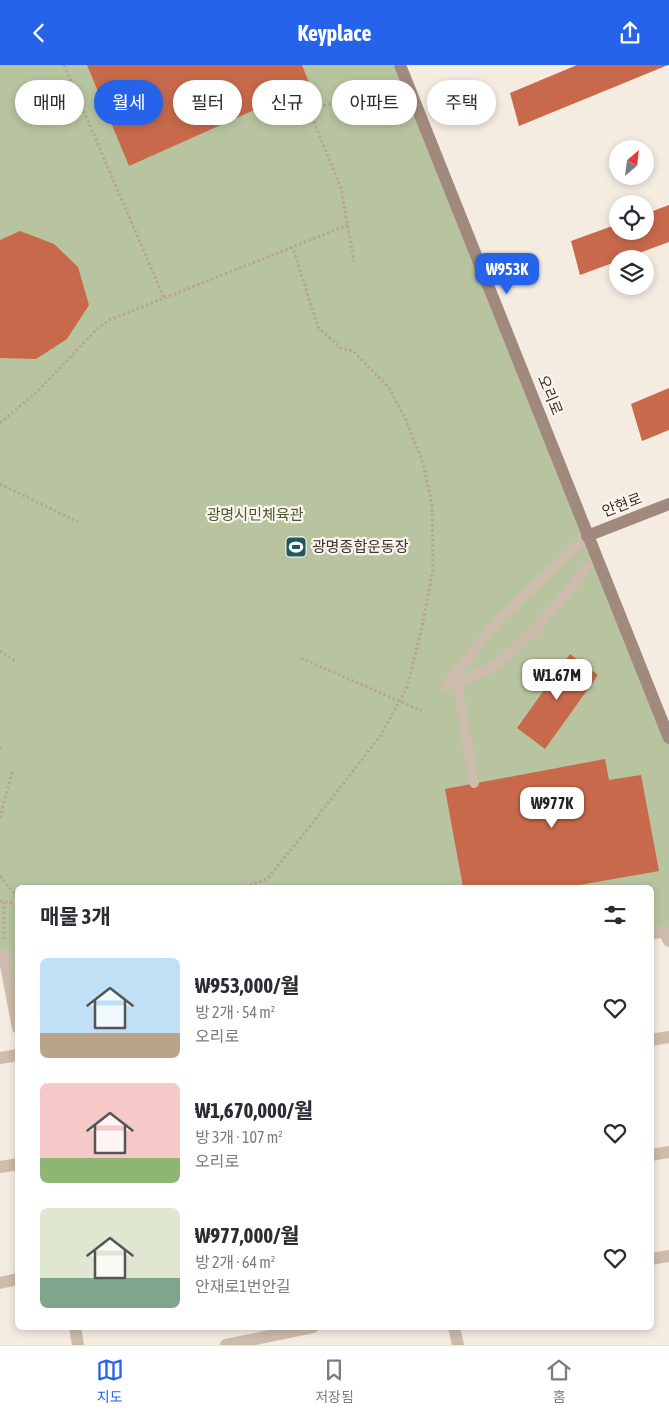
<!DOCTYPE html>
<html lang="ko">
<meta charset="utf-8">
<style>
body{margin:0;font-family:"Asap Condensed","Noto Sans KR",sans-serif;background:#f7f7f7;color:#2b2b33;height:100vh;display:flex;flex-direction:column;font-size:19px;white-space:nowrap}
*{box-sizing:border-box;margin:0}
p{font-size:16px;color:#7c7c81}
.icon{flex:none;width:28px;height:28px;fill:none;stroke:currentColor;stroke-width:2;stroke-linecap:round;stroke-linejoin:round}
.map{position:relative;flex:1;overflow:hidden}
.details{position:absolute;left:15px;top:820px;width:639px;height:445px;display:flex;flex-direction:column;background:#fff;border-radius:8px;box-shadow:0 2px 8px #0003}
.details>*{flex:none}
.top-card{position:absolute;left:15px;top:15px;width:640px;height:45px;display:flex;gap:10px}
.needle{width:32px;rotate:28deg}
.fabs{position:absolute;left:609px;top:75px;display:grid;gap:10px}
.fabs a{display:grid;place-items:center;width:45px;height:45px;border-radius:50%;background:#fff;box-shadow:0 2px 8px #0003;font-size:25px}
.price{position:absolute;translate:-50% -42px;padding:0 11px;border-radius:10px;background:#fff;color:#222;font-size:16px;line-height:32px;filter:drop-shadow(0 1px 2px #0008)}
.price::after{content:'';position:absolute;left:50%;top:30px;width:15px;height:11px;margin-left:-8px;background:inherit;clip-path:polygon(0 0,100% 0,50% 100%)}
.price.selected{background:#2563eb;color:#fff}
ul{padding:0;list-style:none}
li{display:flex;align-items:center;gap:15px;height:125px;padding:0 25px}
li span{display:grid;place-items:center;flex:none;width:140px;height:100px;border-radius:8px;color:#555}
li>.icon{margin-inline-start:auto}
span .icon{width:60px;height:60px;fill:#fffc;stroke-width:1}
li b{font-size:21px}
h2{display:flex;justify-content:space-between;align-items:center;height:60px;padding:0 25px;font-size:21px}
.chip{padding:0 18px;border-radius:22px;background:#fff;box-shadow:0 2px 8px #0003;font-size:18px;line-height:45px}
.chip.selected{background:#2563eb;color:#fff}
header{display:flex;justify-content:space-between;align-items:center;height:65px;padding:0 25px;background:#2563eb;color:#fff;font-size:22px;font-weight:700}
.menu{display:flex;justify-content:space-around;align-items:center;height:70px;border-top:1px solid #e1e1e2;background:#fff;font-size:14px;color:#7c7c81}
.menu a{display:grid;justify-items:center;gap:2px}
.menu .selected{color:#2563eb}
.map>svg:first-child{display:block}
</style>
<header><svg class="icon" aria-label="back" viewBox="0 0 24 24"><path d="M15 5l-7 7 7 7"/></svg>Keyplace<svg class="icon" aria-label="share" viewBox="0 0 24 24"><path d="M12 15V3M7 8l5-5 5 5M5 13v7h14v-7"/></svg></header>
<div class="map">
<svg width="669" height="1280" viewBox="0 0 669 1280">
<rect width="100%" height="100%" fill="#f4ebe1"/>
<path fill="#b8c4a0" d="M 0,0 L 400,0 L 669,676 L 669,865 L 651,869 L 651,822 L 18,822 L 17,963 L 0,891 Z"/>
<path fill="#c8694b" d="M 87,0 L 302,0 L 310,20 L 129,101 Z
M 577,0 L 668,0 L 519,61 L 510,28 Z
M 669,140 L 669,177 L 623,194 L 618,194 L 618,196 L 580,210 L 571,176 L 618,159 L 618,166 L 645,166 L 645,149 Z
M 20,166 L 54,179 L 78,202 L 89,240 L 67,274 L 36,294 L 0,293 L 0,175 Z
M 669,323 L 669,365 L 642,376 L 631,339 Z
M 570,589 L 598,610 L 545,684 L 517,663 Z
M 605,694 L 609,715 L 641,710 L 659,806 L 568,822 L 463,822 L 445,724 Z"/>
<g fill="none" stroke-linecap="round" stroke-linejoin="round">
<path stroke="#b9a596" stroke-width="3" stroke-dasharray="2.5 2.5" stroke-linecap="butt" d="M 64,0 L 164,233
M 345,35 L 309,45 L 341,123 L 354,197
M 0,358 L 37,327 L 96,265 L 109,255 L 348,160
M 0,419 L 78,457
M 0,586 L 17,597
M 301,593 L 422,646
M 0,684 L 2,683
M 0,753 L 12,707
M 0,811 L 18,833
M 245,822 L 267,814 L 311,760 L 381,670 L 407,622 L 422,562 L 433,504 L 432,439 L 423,398 L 406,355 L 389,323 L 353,286 L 341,283 L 318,262 L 293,183
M 0,836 L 18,839
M 4,874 L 4,837"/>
<path stroke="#cdbbac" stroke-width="10" d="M 457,617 L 474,718
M 446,621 L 498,555 L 587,471
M 447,621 L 496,601 L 535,565 L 596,492"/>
<path stroke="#cdbbac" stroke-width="12" d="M 651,869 L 664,866 L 669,876
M 0,891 L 4,890 L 18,963
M 651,975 L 669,972
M 0,993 L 18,990
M 651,1090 L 669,1087
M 0,1102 L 18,1099
M 651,1194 L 669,1191
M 0,1218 L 18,1214
M 75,1262 L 78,1280
M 454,1262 L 458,1280
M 226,1280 L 313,1262"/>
<path stroke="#a18a7d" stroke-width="12" d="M 400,0 L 669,673
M 587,471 L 669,439"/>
</g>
<defs>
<g id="stadium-square" transform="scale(1.125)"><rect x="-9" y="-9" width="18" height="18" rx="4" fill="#1f5a5e" stroke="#fbf5ee"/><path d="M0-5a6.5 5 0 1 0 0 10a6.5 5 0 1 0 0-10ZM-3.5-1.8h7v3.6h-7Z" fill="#fff"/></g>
</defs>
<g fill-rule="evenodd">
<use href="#stadium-square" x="296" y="482"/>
</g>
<g text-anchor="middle" stroke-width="4.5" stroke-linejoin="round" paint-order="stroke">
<g font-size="15" fill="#3b302b" stroke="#fbf5ee">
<text transform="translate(550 330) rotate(68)" y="5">오리로</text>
<text transform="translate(622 440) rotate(-21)" y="5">안현로</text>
</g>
<g font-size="15" fill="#4a5a2e" stroke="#fbf5ee">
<text x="255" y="455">광명시민체육관</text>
</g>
<g font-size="15" fill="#3b302b" stroke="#fbf5ee" text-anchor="start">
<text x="312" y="487">광명종합운동장</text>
</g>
</g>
</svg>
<div class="fabs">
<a><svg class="needle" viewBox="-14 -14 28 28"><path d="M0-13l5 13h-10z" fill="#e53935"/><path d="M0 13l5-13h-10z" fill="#7c7c81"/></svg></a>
<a><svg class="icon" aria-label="locate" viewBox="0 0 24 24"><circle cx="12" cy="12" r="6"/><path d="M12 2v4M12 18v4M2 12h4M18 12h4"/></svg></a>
<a><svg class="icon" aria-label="layers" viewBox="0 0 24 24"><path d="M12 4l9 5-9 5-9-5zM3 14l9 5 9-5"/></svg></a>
</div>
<b class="price selected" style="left:507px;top:230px">₩953K</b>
<b class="price" style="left:557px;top:636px">₩1.67M</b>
<b class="price" style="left:552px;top:764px">₩977K</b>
<div class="top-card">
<a class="chip">매매</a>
<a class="chip selected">월세</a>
<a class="chip">필터</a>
<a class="chip">신규</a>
<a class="chip">아파트</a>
<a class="chip">주택</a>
</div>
<section class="details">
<h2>매물 3개<svg class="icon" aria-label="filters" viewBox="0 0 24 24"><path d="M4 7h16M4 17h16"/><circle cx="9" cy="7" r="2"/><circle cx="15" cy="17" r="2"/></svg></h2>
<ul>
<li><span style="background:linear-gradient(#bfe0f5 75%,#b9a48a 0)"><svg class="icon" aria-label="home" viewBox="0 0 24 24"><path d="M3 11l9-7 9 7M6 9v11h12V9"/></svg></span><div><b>₩953,000/월</b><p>방 2개 · 54 m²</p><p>오리로</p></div><svg class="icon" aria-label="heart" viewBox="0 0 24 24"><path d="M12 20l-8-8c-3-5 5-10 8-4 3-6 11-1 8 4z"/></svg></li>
<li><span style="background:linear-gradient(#f6c9c9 75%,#8fb573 0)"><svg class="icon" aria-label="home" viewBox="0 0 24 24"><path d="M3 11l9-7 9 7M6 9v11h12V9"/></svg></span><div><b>₩1,670,000/월</b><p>방 3개 · 107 m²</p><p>오리로</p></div><svg class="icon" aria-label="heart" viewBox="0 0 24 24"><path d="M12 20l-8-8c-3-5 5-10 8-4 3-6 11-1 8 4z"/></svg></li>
<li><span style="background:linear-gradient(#dfe7d0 70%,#7fa58c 0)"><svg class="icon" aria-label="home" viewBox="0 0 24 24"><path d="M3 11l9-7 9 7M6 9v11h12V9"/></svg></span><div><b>₩977,000/월</b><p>방 2개 · 64 m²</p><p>안재로1번안길</p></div><svg class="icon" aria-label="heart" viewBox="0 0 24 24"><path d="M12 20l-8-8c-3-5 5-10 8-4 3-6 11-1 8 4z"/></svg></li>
</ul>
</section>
</div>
<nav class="menu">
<a class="selected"><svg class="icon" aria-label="map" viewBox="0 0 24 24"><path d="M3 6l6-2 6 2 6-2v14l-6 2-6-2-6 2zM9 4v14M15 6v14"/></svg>지도</a>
<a><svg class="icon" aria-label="saved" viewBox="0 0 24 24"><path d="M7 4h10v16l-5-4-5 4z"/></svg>저장됨</a>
<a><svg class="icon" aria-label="home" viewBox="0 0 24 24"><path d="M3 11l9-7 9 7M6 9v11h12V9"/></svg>홈</a>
</nav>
